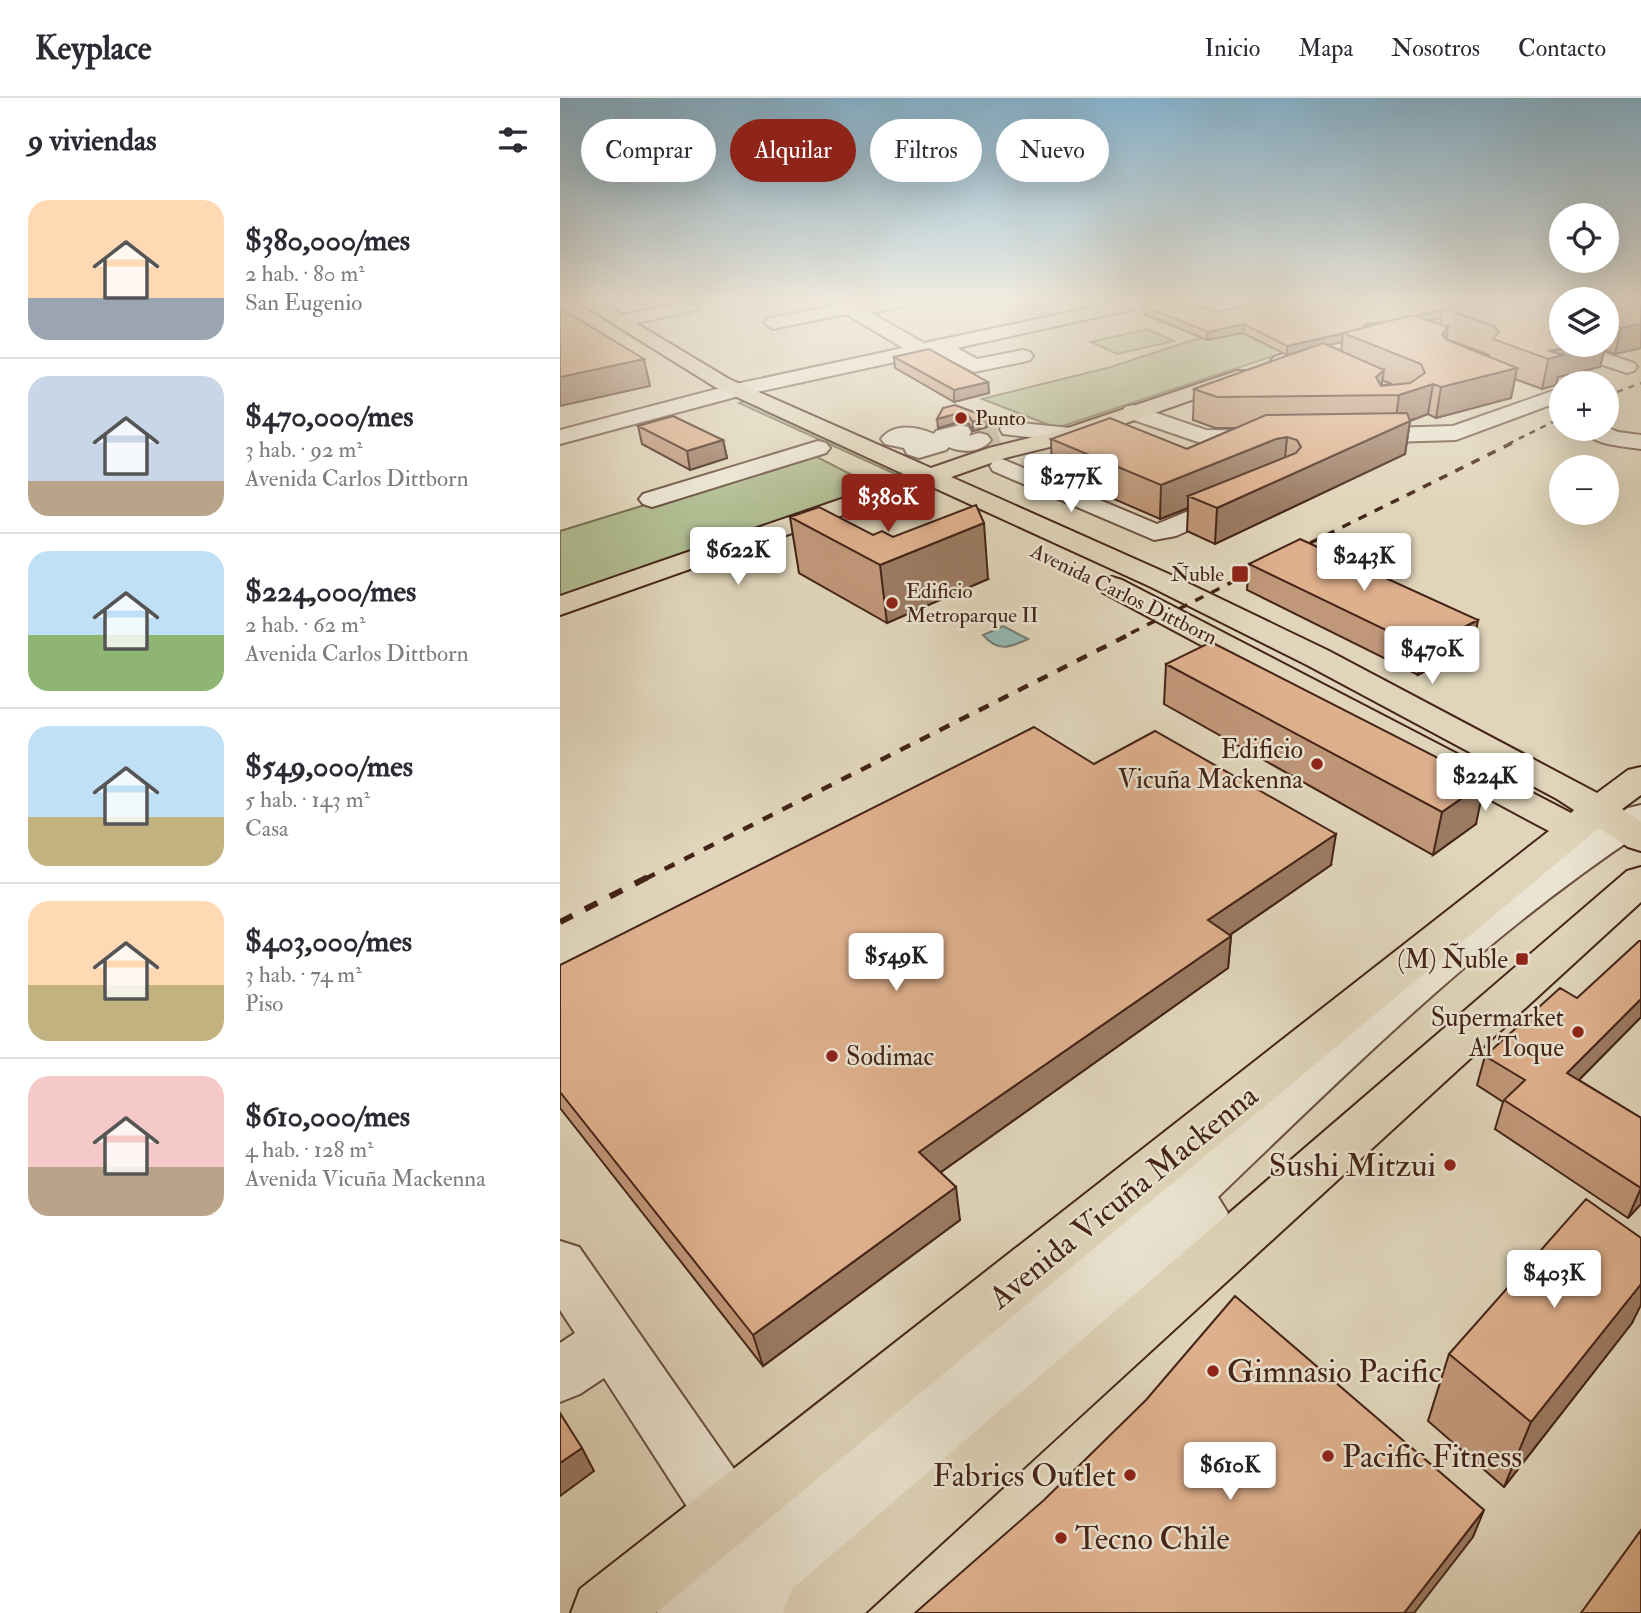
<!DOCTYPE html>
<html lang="es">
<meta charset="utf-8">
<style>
body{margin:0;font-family:"IM FELL Double Pica",serif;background:#f2f2f3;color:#2b2b33;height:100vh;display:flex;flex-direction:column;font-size:26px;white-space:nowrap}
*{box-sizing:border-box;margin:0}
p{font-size:23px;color:#7c7c81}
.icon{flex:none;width:38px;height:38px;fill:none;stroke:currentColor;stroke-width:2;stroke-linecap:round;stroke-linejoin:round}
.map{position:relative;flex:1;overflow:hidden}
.panel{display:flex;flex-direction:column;background:#fff;width:560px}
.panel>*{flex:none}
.hud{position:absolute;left:21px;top:21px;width:665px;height:63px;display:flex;gap:14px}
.fabs{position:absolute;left:989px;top:105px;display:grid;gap:14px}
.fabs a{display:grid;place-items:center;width:70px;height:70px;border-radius:50%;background:#fff;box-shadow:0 7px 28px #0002;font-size:35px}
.price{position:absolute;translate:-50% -60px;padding:0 16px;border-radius:7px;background:#fff;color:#222;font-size:23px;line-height:46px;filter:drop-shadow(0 2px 4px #0008)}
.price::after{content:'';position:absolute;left:50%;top:42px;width:21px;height:16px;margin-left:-10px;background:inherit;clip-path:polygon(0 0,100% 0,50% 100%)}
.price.on{background:#8f2418;color:#fff}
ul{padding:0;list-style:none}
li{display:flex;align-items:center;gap:21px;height:175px;padding:0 28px}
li+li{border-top:2px solid #e1e1e2}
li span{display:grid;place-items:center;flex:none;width:196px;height:140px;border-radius:21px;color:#555}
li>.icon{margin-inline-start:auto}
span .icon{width:84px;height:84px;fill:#fffc;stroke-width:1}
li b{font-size:30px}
h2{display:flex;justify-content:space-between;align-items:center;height:84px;padding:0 28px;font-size:30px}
.chip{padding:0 24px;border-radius:32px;background:#fff;box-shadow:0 7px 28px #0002;font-size:24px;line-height:63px}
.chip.on{background:#8f2418;color:#fff}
header{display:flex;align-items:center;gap:42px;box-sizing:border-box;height:98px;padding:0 35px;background:#fff;border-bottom:2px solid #e1e1e2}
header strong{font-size:33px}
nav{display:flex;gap:38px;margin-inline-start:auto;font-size:24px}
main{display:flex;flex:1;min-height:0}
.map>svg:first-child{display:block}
</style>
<header>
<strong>Keyplace</strong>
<nav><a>Inicio</a><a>Mapa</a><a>Nosotros</a><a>Contacto</a></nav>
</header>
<main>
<section class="panel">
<h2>9 viviendas<svg class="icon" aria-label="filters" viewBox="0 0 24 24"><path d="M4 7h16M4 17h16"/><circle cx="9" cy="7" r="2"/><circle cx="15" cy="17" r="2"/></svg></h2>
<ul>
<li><span style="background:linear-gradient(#ffd9b3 70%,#9aa5b1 0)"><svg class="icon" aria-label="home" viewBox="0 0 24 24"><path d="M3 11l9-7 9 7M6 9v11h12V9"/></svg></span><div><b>$380,000/mes</b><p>2 hab. · 80 m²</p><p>San Eugenio</p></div></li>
<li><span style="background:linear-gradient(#c9d6e8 75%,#b9a48a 0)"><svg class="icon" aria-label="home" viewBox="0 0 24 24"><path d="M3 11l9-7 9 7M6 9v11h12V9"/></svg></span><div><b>$470,000/mes</b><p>3 hab. · 92 m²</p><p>Avenida Carlos Dittborn</p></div></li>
<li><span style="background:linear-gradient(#bfe0f5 60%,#8fb573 0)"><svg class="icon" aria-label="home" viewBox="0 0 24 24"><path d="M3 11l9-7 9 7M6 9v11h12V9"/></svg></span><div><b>$224,000/mes</b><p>2 hab. · 62 m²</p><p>Avenida Carlos Dittborn</p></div></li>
<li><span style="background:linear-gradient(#bfe0f5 65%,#c2b280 0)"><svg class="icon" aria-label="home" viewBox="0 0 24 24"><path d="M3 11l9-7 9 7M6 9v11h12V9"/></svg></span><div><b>$549,000/mes</b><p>5 hab. · 143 m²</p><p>Casa</p></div></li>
<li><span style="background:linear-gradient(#ffd9b3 60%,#c2b280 0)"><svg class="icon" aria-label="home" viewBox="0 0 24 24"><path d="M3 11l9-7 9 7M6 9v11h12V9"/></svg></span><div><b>$403,000/mes</b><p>3 hab. · 74 m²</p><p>Piso</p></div></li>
<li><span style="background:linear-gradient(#f6c9c9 65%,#b9a48a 0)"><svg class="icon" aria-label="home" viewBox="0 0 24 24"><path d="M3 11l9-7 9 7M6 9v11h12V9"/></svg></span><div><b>$610,000/mes</b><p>4 hab. · 128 m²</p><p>Avenida Vicuña Mackenna</p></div></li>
</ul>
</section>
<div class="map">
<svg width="1081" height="1515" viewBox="0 0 1081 1515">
<rect width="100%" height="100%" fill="#e0d5ba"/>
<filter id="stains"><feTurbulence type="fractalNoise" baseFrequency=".00286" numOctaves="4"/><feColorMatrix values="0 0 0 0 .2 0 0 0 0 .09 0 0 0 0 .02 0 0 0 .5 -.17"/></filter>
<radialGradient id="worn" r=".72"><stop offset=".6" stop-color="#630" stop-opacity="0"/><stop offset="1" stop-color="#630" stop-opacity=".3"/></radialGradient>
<path fill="#b1bd91" stroke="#7a7054" stroke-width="2" d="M 834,200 L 980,200 L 855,224 L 725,254 L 497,330 L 422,301 L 551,269 L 630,243 Z
M 587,231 L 614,243 L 557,256 L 531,244 Z
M 185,303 L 341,374 L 335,376 L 179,305 Z
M 251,356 L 308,385 L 308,390 L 300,400 L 0,503 L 0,433 Z"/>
<path fill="#94b8b3" stroke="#747d75" stroke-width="2" d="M 443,528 L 468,541 C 449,550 438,554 423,537 Z"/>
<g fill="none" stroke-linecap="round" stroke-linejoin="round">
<path stroke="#c1b29a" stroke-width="20" stroke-dasharray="20 10" stroke-linecap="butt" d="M 419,342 L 441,334"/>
<g stroke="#6b5040" stroke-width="4">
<path id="minor" d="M 262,200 L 284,200 L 296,207 L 333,200 L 371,200 L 368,204 L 311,215 L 364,245 L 577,200 L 611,200 L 602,205 L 397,250 L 417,261 L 463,252 L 470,254 L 473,258 L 470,262 L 463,264 L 414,274 L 376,255 L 179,298 L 0,346 L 0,332 L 176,286 L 343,250 L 286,216 L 213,231 L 204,225 L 206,221 L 272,208 Z
M 130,203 L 136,204 L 139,208 L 136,212 L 59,229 L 50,223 L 52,219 Z
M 1001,241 L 1001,247 L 1021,247 L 1074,265 L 1077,269 L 1074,273 L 1067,275 L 995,251 L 992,247 Z
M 1001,290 L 1001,303 L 896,342 L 797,345 L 789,343 L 785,338 L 789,333 L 797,331 L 893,328 Z
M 573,307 L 646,332 L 705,333 L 713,335 L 717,340 L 713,345 L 705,347 L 644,346 L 565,319 L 562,314 L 565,309 Z
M 451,324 L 510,330 L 518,332 L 521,337 L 518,342 L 510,344 L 443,336 L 440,331 L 443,326 Z
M 400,327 L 408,329 L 411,334 L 409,338 L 419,335 L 427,337 L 431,342 C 421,355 402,355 389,349 L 386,352 L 359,360 L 347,356 L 344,350 L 325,346 L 321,341 C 334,324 358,329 374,336 L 376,333 Z
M 1046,329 L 1058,334 L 1081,337 L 1081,351 C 1063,348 1033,348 1022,331 L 1046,331 Z
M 258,343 L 266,345 L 270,350 L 266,355 L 92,409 L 83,406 L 79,401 L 83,396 Z
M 442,361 L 597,426 L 667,397 L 676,394 L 685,397 L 689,402 L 685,407 L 616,438 L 594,442 L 433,373 L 430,368 L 433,363 Z
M 1081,707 L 1081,735 C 925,838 792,970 658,1099 L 668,1115 L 660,1130 L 517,1278 L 250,1515 L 97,1515 L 106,1491 L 163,1445 L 146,1438 L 44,1280 L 20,1296 L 0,1304 L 0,1245 L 15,1235 L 0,1212 L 0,1143 L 19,1149 L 190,1394 L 199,1417 L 551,1132 L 786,922 L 900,828 L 953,786 L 1005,749 L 1068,710 Z"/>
</g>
<g stroke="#442418" stroke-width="4">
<path id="major" d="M 12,200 L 34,200 L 169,281 L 371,370 L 429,350 L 502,332 L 677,273 L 691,273 L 694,277 L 691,281 L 518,342 L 445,360 L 391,379 L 611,477 L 769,553 L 1037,695 L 1068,672 L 1081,669 L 1081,697 L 1062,711 L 1081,724 L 1081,753 L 1068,749 L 1039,730 L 96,1515 L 11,1515 L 20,1491 L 989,733 L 542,494 L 538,488 L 542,482 L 552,479 L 562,482 L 1011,715 L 1014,712 L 997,701 L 747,567 L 591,489 L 368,387 L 0,517 L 0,498 L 348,378 L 155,289 Z
M 833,233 L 843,239 L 840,243 L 772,254 L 721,269 L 714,267 L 711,263 L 714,259 L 769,242 Z
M 1081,769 L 1081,804 L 305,1515 L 223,1515 L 232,1491 L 1067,773 Z"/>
</g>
<use href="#minor" fill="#ebe4d2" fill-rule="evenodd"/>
<use href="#major" fill="#e0d5ba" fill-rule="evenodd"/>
<path stroke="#442418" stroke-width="2.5" stroke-dasharray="6 6" stroke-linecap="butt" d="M 1046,298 L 1081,285
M 948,346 L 1001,320"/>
<path stroke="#442418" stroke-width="3.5" stroke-dasharray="9 9" stroke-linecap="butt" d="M 734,453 L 952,345
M 571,535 L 706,467"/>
<path stroke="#442418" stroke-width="4.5" stroke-dasharray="11 11" stroke-linecap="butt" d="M 85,781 L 574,534"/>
<path stroke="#442418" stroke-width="6" stroke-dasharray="14 14" stroke-linecap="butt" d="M 0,824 L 88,779"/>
</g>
<path fill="#c09779" stroke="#442418" stroke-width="2" fill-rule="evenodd" d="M 648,200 L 686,200 L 657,205 L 647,202 Z
M 978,200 L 1077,200 L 1081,201 L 1081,250 L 1055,256 L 1044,252 L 1040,269 L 998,279 L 996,287 L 982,291 L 955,281 L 951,300 L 876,320 L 868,316 L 850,323 L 845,356 L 655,446 L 627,433 L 628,410 L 600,421 L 492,374 L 491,341 L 627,351 L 676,330 L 655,330 L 633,322 L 634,291 L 738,254 L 727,257 L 683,235 L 647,242 L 584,216 L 584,208 L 657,214 L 977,204 ZM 1001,201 L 1046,201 L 1046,247 L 1001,247 ZM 881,220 L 880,227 L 870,223 ZM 886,241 L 929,257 L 929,259 L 887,242 ZM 782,244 L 781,253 L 768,247 ZM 822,282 L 824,283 L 832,286 L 822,287 Z
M 334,259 L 428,284 L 429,295 L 394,304 L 335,270 Z
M 383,310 L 427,319 L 427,329 L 413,333 L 409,326 L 399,324 L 378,330 Z
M 78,328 L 163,342 L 167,360 L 130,372 L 82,346 Z
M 230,419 L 313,437 L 428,481 L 327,525 L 239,475 Z
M 689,466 L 913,548 L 858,577 L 687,492 Z
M 606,566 L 916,726 L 873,757 L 604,606 Z
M 534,666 L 771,767 L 670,837 L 671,838 L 668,870 L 381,1074 L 400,1122 L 203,1268 L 0,1010 L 0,867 Z
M 1017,900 L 1081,919 L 1019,982 L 1081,1020 L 1081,1106 L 1068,1120 L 935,1031 L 943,1004 L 917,987 L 925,958 Z
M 1072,1225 L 944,1389 L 868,1323 L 889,1256 Z"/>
<path fill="#9c7b63" stroke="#442418" stroke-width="2" d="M 657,200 L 686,200 L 657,205 Z
M 883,212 L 881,220 L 836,230 L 802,231 L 806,226 Z
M 1001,214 L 1001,223 L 997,240 L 995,218 Z
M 684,226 L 683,235 L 647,242 L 648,234 Z
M 1081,226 L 1081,250 L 1055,256 L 1061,230 Z
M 888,229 L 884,258 L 882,236 Z
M 783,236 L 782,244 L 727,257 L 727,248 Z
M 1017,247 L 1046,247 L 1040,269 L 998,279 L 996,287 L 982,291 L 990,253 Z
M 84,261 L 90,288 L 0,308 L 0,279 Z
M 957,270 L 951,300 L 876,320 L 881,289 Z
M 824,272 L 820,297 L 816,279 Z
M 428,284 L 429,295 L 394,304 L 394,292 Z
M 873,286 L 868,316 L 835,328 L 839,297 Z
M 399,315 L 399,324 L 378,330 L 377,321 Z
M 427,319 L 427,329 L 413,333 L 413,324 Z
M 850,323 L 845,356 L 655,446 L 657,410 Z
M 727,339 L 724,371 L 628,398 L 628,410 L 600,421 L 601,387 L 716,341 Z
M 163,342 L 167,360 L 130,372 L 127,353 Z
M 424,425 L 428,481 L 327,525 L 320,467 Z
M 918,522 L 913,548 L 858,577 L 863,550 Z
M 925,684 L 916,726 L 873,757 L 882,714 Z
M 776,736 L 771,767 L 645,854 L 648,822 Z
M 671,838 L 668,870 L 364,1086 L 359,1054 Z
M 1081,901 L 1081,919 L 997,1004 L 1007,975 Z
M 396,1089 L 400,1122 L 203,1268 L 193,1237 Z
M 1081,1090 L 1081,1106 L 1068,1120 Z
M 1081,1186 L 1081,1207 L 1072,1225 L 944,1389 L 971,1324 Z
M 22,1350 L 34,1373 L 0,1398 L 0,1365 Z
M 924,1412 L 913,1439 L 854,1515 L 844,1515 Z"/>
<path fill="#dfb08d" stroke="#442418" stroke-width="2" d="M 728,200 L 927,200 L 883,210 L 883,212 L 856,218 L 853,217 L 829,223 L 806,226 L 803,230 L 783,235 L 784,235 L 727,248 L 684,226 L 648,234 L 584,208 L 618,201 L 657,214 Z
M 927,200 L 965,200 L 1001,212 L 1001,214 L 995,218 L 1001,225 L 1001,247 L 1017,247 L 990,253 L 1003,257 L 988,261 L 933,241 L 939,234 L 934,228 L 883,210 Z
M 1005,200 L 1077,200 L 1081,201 L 1081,226 L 1061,230 L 1046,226 L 1046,201 L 1008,201 Z
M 0,210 L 84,261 L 0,279 Z
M 853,217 L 888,229 L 882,236 L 887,242 L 957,270 L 881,289 L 873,286 L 839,297 L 657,299 L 634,291 L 763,245 L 824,272 L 816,279 L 821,288 L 850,285 L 865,275 L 861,266 L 783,235 Z
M 369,251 L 428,284 L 394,292 L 334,259 Z
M 395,307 L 427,319 L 413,324 L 408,317 L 399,315 L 377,321 L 383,310 Z
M 847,315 L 850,323 L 657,410 L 628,398 L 736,355 L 741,349 L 737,342 L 727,339 L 716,341 L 601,387 L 491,341 L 550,320 L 627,351 L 706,317 Z
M 113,318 L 163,342 L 127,353 L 78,328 Z
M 416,407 L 424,425 L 320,467 L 230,419 L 259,409 L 313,437 L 322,433 L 333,439 Z
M 740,441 L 918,522 L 863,550 L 689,466 Z
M 651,544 L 925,684 L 882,714 L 606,566 Z
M 474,629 L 534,666 L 595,633 L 776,736 L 648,822 L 671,838 L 359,1054 L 396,1089 L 193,1237 L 0,994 L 0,867 Z
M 1079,843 L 1081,843 L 1081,901 L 1007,975 L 1081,1020 L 1081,1090 L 944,1002 L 965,982 L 925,958 L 1000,890 L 1017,900 Z
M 1026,1101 L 1081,1140 L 1081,1186 L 971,1324 L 889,1256 Z
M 675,1198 L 924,1412 L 844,1515 L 355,1515 L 484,1402 L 586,1302 Z
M 0,1315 L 22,1350 L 0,1365 Z
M 1081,1432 L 1081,1515 L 1021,1515 Z"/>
<linearGradient id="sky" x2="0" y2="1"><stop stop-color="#86b6d3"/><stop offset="0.49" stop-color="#f1ece0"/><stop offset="1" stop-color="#f1ece0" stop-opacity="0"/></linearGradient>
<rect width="1081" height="412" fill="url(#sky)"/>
<g fill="#8f2418" stroke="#ebe4d2" stroke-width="2.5">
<circle cx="401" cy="320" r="7"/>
<rect x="671" y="467" width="18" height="18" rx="3.5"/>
<circle cx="332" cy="505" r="7"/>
<circle cx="757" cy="666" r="7"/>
<rect x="955" y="854" width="14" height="14" rx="3.5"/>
<circle cx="1018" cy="934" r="7"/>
<circle cx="272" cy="958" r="7"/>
<circle cx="890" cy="1067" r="7"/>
<circle cx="653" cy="1273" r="7"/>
<circle cx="768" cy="1358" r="7"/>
<circle cx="570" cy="1377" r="7"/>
<circle cx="501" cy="1440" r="7"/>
</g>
<g text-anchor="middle" stroke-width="5" stroke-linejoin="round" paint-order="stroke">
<g font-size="21" fill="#442418" stroke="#ebe4d2" text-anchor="start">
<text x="415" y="327">Punto</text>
<text x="664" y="483" text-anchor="end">Ñuble</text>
<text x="346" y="500">Edificio<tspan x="346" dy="24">Metroparque II</tspan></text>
</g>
<g font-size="21" fill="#442418" stroke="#ebe4d2">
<text transform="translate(564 496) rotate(26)" y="7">Avenida Carlos Dittborn</text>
</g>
<g font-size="26" fill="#442418" stroke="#ebe4d2" text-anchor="end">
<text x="743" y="660">Edificio<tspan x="743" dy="30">Vicuña Mackenna</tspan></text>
<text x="948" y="870">(M) Ñuble</text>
<text x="1004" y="928">Supermarket<tspan x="1004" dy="30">Al Toque</tspan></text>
<text x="286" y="967" text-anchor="start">Sodimac</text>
</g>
<g font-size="32" fill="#442418" stroke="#ebe4d2" text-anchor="start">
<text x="876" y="1078" text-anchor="end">Sushi Mitzui</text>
<text x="667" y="1284">Gimnasio Pacific</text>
<text x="782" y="1369">Pacific Fitness</text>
<text x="556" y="1388" text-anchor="end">Fabrics Outlet</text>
<text x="515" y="1451">Tecno Chile</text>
</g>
<g font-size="32" fill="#442418" stroke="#ebe4d2">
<text transform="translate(563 1098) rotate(-39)" y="11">Avenida Vicuña Mackenna</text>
</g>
</g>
<rect width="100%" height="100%" filter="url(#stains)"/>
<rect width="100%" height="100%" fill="url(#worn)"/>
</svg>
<div class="fabs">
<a><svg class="icon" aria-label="locate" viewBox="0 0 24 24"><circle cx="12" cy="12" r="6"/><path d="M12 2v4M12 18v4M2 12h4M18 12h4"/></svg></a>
<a><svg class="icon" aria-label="layers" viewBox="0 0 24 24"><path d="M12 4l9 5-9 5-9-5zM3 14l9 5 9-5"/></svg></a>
<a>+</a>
<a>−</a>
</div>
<b class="price" style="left:511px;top:416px">$277K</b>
<b class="price on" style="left:328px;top:436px">$380K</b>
<b class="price" style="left:178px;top:489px">$622K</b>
<b class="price" style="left:804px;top:495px">$243K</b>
<b class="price" style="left:872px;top:588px">$470K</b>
<b class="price" style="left:925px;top:715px">$224K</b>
<b class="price" style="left:336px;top:895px">$549K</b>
<b class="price" style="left:994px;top:1212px">$403K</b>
<b class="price" style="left:670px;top:1404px">$610K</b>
<div class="hud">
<a class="chip">Comprar</a>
<a class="chip on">Alquilar</a>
<a class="chip">Filtros</a>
<a class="chip">Nuevo</a>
</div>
</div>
</main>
